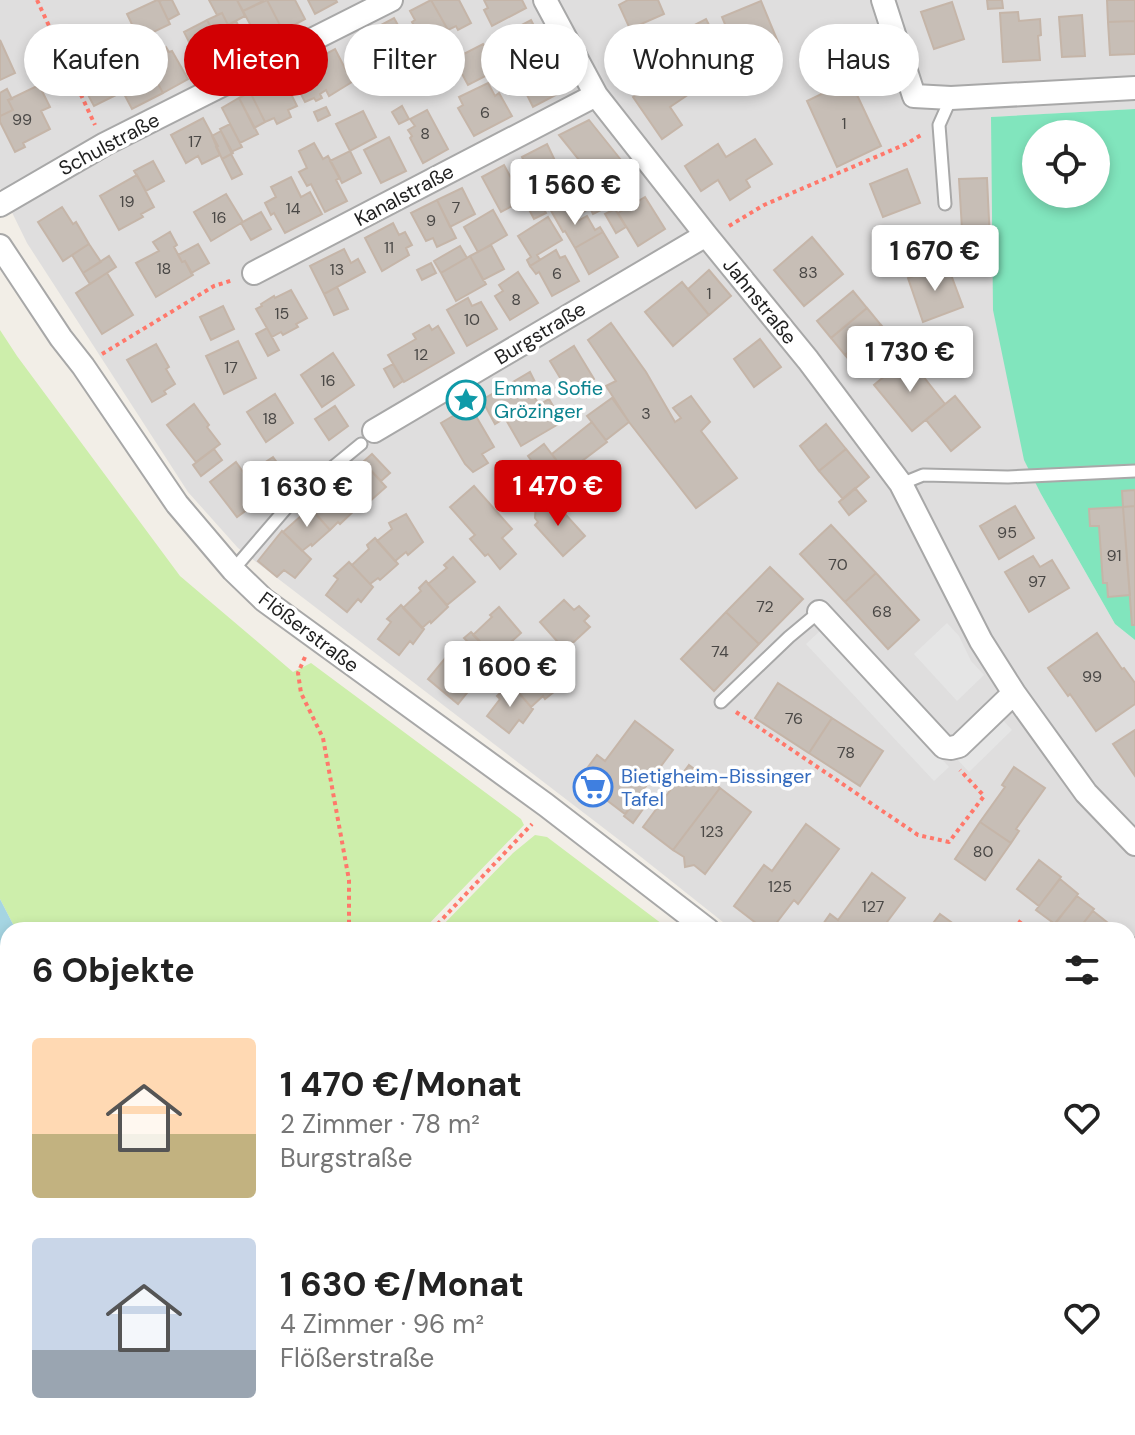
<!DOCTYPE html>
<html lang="de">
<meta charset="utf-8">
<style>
body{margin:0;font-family:"DM Sans",sans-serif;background:#f6f6f6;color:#222;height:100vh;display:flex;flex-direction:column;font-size:30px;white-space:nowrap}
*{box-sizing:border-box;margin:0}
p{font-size:26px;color:#767676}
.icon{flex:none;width:44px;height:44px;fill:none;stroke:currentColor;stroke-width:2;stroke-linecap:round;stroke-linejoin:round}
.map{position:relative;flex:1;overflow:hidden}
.side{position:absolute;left:0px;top:922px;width:1136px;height:514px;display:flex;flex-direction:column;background:#fff;border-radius:24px 24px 0 0;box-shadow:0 4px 12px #0003}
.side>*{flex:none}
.hud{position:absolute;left:24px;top:24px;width:1088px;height:72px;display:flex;gap:16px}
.buttons{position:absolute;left:1022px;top:120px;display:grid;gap:16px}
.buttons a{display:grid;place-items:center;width:88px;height:88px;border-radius:50%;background:#fff;box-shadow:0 4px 12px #0003;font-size:40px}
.price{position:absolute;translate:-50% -68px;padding:0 18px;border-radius:8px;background:#fff;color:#222;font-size:26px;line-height:52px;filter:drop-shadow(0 2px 4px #0008)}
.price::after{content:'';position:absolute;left:50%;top:48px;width:24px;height:18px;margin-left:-12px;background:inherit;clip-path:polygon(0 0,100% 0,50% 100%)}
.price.active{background:#d20003;color:#fff}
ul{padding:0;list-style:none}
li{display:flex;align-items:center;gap:24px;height:200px;padding:0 32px}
li span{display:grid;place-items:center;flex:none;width:224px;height:160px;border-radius:8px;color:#555}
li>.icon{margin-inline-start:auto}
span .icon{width:96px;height:96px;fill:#fffc;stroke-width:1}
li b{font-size:34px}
h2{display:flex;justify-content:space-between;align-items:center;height:96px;padding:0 32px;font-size:34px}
.pill{padding:0 28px;border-radius:36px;background:#fff;box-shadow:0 4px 12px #0003;font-size:28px;line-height:72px}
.pill.active{background:#d20003;color:#fff}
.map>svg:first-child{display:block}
</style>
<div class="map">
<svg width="1135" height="1435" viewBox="0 0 1135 1435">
<rect width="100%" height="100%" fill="#f2eee7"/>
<path fill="#dfdede" d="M 0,0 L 1135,0 L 1135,109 L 992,117 L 1041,494 L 1115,624 L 1135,640 L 1135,1242 L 1128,1237 L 1128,930 L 733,930 L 631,849 L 238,548 L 188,492 L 27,243 L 0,188 Z"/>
<path fill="#cdeeab" d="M 0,330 L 17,356 L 180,576 L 293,672 L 311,663 L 521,819 L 524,825 L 423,930 L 16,930 L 0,899 Z
M 535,835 L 547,837 L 670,930 L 438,930 L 513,853 Z
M 0,1087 L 8,1100 L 8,1150 L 0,1140 Z
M 0,1228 L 8,1238 L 8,1428 L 166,1428 L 171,1435 L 0,1435 Z
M 1128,1282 L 1135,1288 L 1135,1435 L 807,1435 L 802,1428 L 1128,1428 Z"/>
<path fill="#acd49a" d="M 423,1428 L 621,1428 L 626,1435 L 438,1435 Z"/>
<path fill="#81e5bd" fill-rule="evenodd" d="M 1135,109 L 1135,640 L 1115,624 L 1041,494 L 1024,460 L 993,310 L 991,117 ZM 1036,134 L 1096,134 L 1096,194 L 1036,194 Z
M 243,1428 L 373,1428 L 395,1435 L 240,1435 L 240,1431 Z"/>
<path fill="#e5e5e5" d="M 947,623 L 959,636 L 971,661 L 984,675 L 957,701 L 914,654 Z
M 821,630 L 949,767 L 934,781 L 806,644 Z
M 1000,717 L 1012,730 L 969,772 L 957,759 Z
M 247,1428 L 312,1428 L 318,1435 L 247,1435 Z"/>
<path fill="#a5d5e2" d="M 0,899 L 16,930 L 8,930 L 8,1100 L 0,1087 Z
M 621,1428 L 802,1428 L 807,1435 L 626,1435 Z"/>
<path fill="#c7beb6" stroke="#c5b5a8" stroke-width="2" d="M 157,0 L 159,1 L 170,24 L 139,39 L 127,14 Z
M 162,0 L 172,0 L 179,14 L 168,20 L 159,1 Z
M 209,0 L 237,0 L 245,16 L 228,25 L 222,13 L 217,15 Z
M 237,0 L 263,0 L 263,1 L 243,11 Z
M 267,0 L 295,0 L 305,19 L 283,31 Z
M 267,0 L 283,31 L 260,43 L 243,11 Z
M 308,0 L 336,0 L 337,2 L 315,14 Z
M 431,0 L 459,0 L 471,23 L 458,30 L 456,26 L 448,30 Z
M 431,0 L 448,30 L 427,42 L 419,27 L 416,29 L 412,22 L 415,20 L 410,11 Z
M 484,0 L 522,0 L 526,8 L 492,26 L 484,10 L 488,8 Z
M 628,0 L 658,0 L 664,14 L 630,29 L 619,5 Z
M 987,0 L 1002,0 L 1003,8 L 988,9 Z
M 1107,0 L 1135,0 L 1135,21 L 1108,22 Z
M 761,1 L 778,42 L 739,58 L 722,17 Z
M 952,2 L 964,39 L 934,49 L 921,12 Z
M 1018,12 L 1019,21 L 1040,19 L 1041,35 L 1038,36 L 1040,60 L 1003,62 L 1000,13 Z
M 222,13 L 228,25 L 236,21 L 250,48 L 228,59 L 207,20 Z
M 1082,15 L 1085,56 L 1062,57 L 1059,17 Z
M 394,18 L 410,47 L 386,60 L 383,53 L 375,57 L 379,64 L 367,70 L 351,41 Z
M 706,19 L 713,33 L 688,46 L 681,32 Z
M 207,20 L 228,59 L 204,72 L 184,32 Z
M 531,20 L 546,50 L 522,62 L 514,47 L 504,53 L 497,38 Z
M 1135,21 L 1135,54 L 1110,55 L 1108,22 Z
M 132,35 L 163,93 L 132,109 L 122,90 L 127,87 L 105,49 Z
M 0,40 L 15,73 L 0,80 Z
M 483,44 L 497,70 L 468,85 L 454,59 Z
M 166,47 L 169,52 L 172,51 L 188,79 L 163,93 L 145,59 Z
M 335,49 L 352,82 L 329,96 L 326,90 L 320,94 L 322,98 L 316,101 L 314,98 L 305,102 L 290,73 Z
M 546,50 L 555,67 L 532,80 L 529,75 L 522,79 L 516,68 Z
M 113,62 L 124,83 L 113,89 L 116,95 L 94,106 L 80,80 Z
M 555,67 L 567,89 L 533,107 L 522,85 Z
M 680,68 L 695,90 L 670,107 L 682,125 L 662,139 L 633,97 L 651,84 L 647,79 L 660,71 L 665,78 Z
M 282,76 L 297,106 L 288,110 L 291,117 L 277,124 L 274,118 L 265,122 L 250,92 Z
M 850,80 L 881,146 L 837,167 L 807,101 Z
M 488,83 L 495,96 L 499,93 L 512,116 L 474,136 L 458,108 L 463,105 L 459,97 Z
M 39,85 L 50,107 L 41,111 L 50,129 L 23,143 L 25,147 L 15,152 L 0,122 L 0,116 L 13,110 L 8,100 Z
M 7,89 L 12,99 L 8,100 L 13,110 L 0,116 L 0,93 Z
M 250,92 L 265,122 L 254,128 L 239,98 Z
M 239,98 L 258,134 L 240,143 L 222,108 Z
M 402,106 L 409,119 L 399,124 L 392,112 Z
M 326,107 L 330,115 L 318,121 L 314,112 Z
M 427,110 L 448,149 L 423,163 L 410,138 L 412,136 L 408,130 L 415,126 L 410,119 Z
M 363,111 L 376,137 L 350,151 L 336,124 Z
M 203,118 L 218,146 L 216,147 L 220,155 L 202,164 L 198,156 L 186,163 L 171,135 Z
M 589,120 L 629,170 L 604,191 L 559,135 Z
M 230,124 L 242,147 L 231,152 L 220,129 Z
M 221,131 L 233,153 L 222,159 L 212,136 Z
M 389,137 L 406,171 L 381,183 L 364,150 Z
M 755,139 L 772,164 L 746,180 L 750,187 L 730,200 L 718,180 L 701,191 L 685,166 L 718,144 L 726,157 Z
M 314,143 L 323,159 L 328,156 L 340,178 L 336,180 L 347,201 L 325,212 L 311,184 L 307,186 L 299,172 L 307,168 L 299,151 Z
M 547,144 L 559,169 L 534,182 L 522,157 Z
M 350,151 L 361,173 L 342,183 L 330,161 Z
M 231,154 L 242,174 L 232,179 L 222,159 Z
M 153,161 L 164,181 L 146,191 L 134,171 Z
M 504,165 L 518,191 L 530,184 L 537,196 L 526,201 L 525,199 L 501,212 L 482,177 Z
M 584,166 L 597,183 L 580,193 L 570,174 Z
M 907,169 L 920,203 L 883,217 L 870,184 Z
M 629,170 L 637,179 L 620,192 L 613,183 Z
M 137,175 L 154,207 L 141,214 L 143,217 L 119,230 L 100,196 Z
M 291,177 L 301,197 L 310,192 L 322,214 L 285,233 L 274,213 L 271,215 L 265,203 L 276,197 L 271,187 Z
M 572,178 L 580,193 L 565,201 L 556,186 Z
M 987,178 L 991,262 L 964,263 L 959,179 Z
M 556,186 L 565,201 L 549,210 L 541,195 Z
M 462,188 L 475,214 L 450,227 L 437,200 Z
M 591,189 L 603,209 L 593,214 L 590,208 L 580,214 L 572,200 Z
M 226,194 L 243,222 L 211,241 L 194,212 Z
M 537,196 L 546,213 L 534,219 L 525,202 Z
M 645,197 L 665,229 L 638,246 L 618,213 Z
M 437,200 L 456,238 L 437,247 L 433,238 L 426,241 L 411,213 Z
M 562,203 L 574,223 L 587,216 L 595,230 L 600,227 L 603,232 L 575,248 L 565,231 L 563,232 L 550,209 Z
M 62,207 L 73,224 L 76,222 L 89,244 L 63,261 L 38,222 Z
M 615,209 L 626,227 L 616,233 L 605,214 Z
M 493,210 L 507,235 L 478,252 L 464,227 Z
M 261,212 L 271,229 L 251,240 L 241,223 Z
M 548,217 L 562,240 L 537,255 L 540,260 L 530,266 L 527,260 L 531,257 L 518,236 Z
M 393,223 L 399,235 L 405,232 L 412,245 L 406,248 L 409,255 L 382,271 L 365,238 Z
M 170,232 L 177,245 L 174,247 L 182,262 L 185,261 L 193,275 L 156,297 L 136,263 L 159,251 L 153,242 Z
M 603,232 L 618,257 L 589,274 L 575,248 Z
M 942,232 L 953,262 L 911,277 L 900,246 Z
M 812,237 L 843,274 L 804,306 L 774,270 Z
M 89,244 L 101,262 L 83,273 L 72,255 Z
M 198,244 L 209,263 L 191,273 L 185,261 L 182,262 L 178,255 Z
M 491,245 L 504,269 L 483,280 L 470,256 Z
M 460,246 L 467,258 L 441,273 L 434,261 Z
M 344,249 L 351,263 L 358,259 L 365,272 L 324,294 L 310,266 Z
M 556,250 L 560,258 L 565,256 L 579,281 L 552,296 L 539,272 L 536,274 L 530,266 Z
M 109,256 L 116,267 L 90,284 L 83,273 Z
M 470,256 L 486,284 L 456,301 L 441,273 Z
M 431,263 L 436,273 L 422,280 L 417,270 Z
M 947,264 L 963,307 L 923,322 L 908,278 Z
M 709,270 L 731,296 L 709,315 L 688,289 Z
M 518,272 L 538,303 L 510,320 L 495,296 L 503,291 L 499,285 Z
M 107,273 L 133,315 L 102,334 L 76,293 Z
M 682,282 L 709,315 L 673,346 L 645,312 Z
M 337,287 L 348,309 L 334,315 L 324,294 Z
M 291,290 L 307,318 L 296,324 L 298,327 L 283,335 L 281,332 L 272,337 L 256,309 L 262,306 L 261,304 L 274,296 L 275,298 Z
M 853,291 L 867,308 L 831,338 L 817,321 Z
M 468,298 L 472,306 L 481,302 L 497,329 L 467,346 L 447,310 Z
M 223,306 L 234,329 L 211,340 L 200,317 Z
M 867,308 L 881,325 L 845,355 L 831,338 Z
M 611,323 L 646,372 L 675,422 L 681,418 L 673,408 L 691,396 L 710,422 L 701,431 L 737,478 L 696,508 L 629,422 L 606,386 L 616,381 L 588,340 Z
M 429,325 L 432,330 L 438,326 L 454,353 L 404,382 L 388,355 L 416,339 L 413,334 Z
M 881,325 L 895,341 L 859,372 L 845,355 Z
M 267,328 L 279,350 L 268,356 L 256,334 Z
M 760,339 L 781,367 L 754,387 L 734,359 Z
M 238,341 L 256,378 L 224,394 L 206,356 Z
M 156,344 L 169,367 L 166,369 L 175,384 L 164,391 L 166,394 L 152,402 L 127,360 Z
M 574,346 L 594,379 L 570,394 L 550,361 Z
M 333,353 L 354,385 L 322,407 L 301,375 Z
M 908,357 L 945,404 L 912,431 L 874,385 Z
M 393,364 L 403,381 L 394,387 L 384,369 Z
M 530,372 L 539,390 L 533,394 L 539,405 L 549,399 L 562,422 L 521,446 L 505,418 L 495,424 L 482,400 Z
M 275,394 L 293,423 L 266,442 L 247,412 Z
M 955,396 L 980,427 L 951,451 L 926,420 Z
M 612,398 L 629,422 L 606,440 L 587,416 Z
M 194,404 L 209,425 L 207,427 L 220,444 L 196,462 L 167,425 Z
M 335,406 L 348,426 L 329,440 L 315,419 Z
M 470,406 L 494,447 L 482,454 L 488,463 L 473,472 L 465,464 L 441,423 Z
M 592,422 L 607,442 L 566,473 L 552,454 Z
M 826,424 L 846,449 L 819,471 L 800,446 Z
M 544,444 L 566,473 L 578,464 L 600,492 L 588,502 L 574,483 L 565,490 L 558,480 L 550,486 L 528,456 Z
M 214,449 L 222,460 L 201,476 L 193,465 Z
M 846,449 L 869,477 L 843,499 L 819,471 Z
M 372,454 L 390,473 L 381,481 L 363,462 Z
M 273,457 L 286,475 L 276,482 L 264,463 Z
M 236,462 L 251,483 L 247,486 L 259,501 L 237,517 L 210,482 Z
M 363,462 L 386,487 L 368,503 L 365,500 L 357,508 L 340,489 L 358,471 L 355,469 Z
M 334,483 L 357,508 L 340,524 L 338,522 L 330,530 L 312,510 L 330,493 L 327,490 Z
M 474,486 L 512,529 L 502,538 L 516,554 L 500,569 L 488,554 L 485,556 L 470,539 L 475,535 L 450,507 Z
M 855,488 L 866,501 L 849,515 L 839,502 Z
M 1135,490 L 1135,506 L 1123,507 L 1122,491 Z
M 536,504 L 548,504 L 553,509 L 557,505 L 585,536 L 563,556 L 535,525 L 538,522 L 535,518 Z
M 308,505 L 330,530 L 312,546 L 311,544 L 302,551 L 283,532 L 302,515 L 300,513 Z
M 1015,506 L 1034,538 L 999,559 L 980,526 Z
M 1135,506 L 1135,625 L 1132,625 L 1123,507 Z
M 1123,507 L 1130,595 L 1108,597 L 1107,583 L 1103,583 L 1099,526 L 1090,526 L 1089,509 Z
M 406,514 L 423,542 L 408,555 L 406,552 L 395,561 L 377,541 L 392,529 L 389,523 Z
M 831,525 L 876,573 L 845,602 L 800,554 Z
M 282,531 L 311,559 L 295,578 L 284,570 L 277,577 L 258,561 Z
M 375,538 L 398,564 L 380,580 L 378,578 L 370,584 L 352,565 L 369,549 L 367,545 Z
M 1033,556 L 1040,567 L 1052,560 L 1069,588 L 1029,612 L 1005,572 Z
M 453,557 L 475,582 L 447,605 L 428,584 L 447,568 L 444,565 Z
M 349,562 L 373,587 L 361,602 L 358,599 L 347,612 L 326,595 L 338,579 L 334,576 Z
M 770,567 L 803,599 L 759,644 L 726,612 Z
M 876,573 L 919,620 L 888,649 L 845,602 Z
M 426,581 L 448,607 L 431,623 L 430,621 L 422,628 L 403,608 L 421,591 L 419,588 Z
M 564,600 L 574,610 L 579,606 L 589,616 L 584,621 L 590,627 L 565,650 L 540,622 Z
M 401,605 L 424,629 L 413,644 L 410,641 L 399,655 L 378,639 L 391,622 L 387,619 Z
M 499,607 L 521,633 L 503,649 L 501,647 L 493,655 L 473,635 L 492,617 L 490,615 Z
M 726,612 L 759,644 L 714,691 L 681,659 Z
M 471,632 L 494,656 L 477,672 L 475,670 L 467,677 L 449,658 L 467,641 L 464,638 Z
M 1097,633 L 1122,669 L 1124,668 L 1135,683 L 1135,704 L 1096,731 L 1070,694 L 1068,696 L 1048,668 Z
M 447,656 L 474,684 L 458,704 L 428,679 Z
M 542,658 L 560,687 L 545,699 L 543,696 L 531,707 L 513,686 L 529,673 L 525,668 Z
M 510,683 L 533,709 L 523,723 L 519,720 L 509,733 L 487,716 L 500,699 L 497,696 Z
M 778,683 L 832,718 L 809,753 L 755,718 Z
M 832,718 L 883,751 L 860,786 L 809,753 Z
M 635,721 L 673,750 L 625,814 L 579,779 L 597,755 L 605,761 Z
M 1135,730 L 1135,776 L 1113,744 Z
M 689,765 L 720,788 L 673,850 L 643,827 Z
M 1014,767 L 1045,788 L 1016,829 L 1019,831 L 1011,843 L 980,822 L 1005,787 L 1002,785 Z
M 720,788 L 751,812 L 705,874 L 694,865 L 685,867 L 684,857 L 673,850 Z
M 639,796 L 648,802 L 633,823 L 624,816 Z
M 980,822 L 1011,843 L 985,880 L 955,859 Z
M 806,824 L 839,849 L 798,904 L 794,900 L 771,930 L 765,930 L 734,906 L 764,865 L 772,871 Z
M 1039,860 L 1061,877 L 1039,906 L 1017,889 Z
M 872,873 L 905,898 L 881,930 L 819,930 L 830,914 L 838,920 Z
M 1060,879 L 1078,894 L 1055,924 L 1036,910 Z
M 1077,896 L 1094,909 L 1078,930 L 1055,930 L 1052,927 Z
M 1093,911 L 1113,927 L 1111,930 L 1078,930 Z
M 940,914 L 962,930 L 928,930 Z
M 1135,963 L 1135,987 L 1128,982 L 1128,973 Z
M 1135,1094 L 1135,1160 L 1128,1169 L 1128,1103 Z"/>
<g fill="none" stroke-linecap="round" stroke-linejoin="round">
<g stroke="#a8a8a8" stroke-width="15">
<path id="lane" d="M 945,204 L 939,125 L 951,98
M 901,484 L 923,475 L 1008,477 L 1135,471
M 233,570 L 294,499 L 361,444
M 721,702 L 789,637 L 819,612
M 1128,953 L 1135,944"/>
</g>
<g stroke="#a8a8a8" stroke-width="26">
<path id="street" d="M 545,0 L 596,95 L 706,235 L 808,360 L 901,484 L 981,641 L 1014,693 L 1086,793 L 1135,844
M 883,0 L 914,96 L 951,98 L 1135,88
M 0,205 L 105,144 L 391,0
M 0,246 L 61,338 L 83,366 L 177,504 L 233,570 L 264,600 L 546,805 L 708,930
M 254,273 L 596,95
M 374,431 L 706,235
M 819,612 L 944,747 L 951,748 L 959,746 L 1014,693
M 1128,1254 L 1135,1259"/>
</g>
<g stroke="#748000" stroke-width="34">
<path id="secondary" d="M 0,1185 L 8,1196
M 193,1428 L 199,1435"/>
</g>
<path stroke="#ff786b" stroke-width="4" stroke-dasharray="4 4" stroke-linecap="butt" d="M 37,0 L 95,125
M 729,226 L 764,205 L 906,144 L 923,134
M 102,354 L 214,286 L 233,280
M 305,657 L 298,673 L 301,693 L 323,738 L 349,880 L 349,930
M 736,712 L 918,835 L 949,842 L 984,796 L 960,770
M 1018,921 L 1031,930
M 432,930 L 532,824
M 1128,1003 L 1135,1009
M 1128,1073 L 1135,1064
M 410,1428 L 425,1435
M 234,1435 L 234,1428"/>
<use href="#lane" stroke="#fff" stroke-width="11"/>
<use href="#street" stroke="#fff" stroke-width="22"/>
<use href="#secondary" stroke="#fbfeba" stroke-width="30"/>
</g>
<defs>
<g id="sight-ring" transform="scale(2)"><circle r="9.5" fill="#fff" stroke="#0f9aa8" stroke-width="1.5"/><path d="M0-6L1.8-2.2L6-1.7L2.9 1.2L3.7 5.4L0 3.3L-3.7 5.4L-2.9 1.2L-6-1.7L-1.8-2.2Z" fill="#0f9aa8"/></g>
<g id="supermarket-ring" transform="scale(2)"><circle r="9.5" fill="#fff" stroke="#3f7fe0" stroke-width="1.5"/><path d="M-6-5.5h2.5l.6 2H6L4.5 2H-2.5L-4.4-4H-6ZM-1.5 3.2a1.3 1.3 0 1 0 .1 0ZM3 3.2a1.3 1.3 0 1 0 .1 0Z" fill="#3f7fe0"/></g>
</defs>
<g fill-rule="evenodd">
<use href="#sight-ring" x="466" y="400"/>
<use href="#supermarket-ring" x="593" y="787"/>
</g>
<g text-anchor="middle" stroke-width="7" stroke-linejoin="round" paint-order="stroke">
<g font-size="16" fill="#4a4846">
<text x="485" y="118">6</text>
<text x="22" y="125">99</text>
<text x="844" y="129">1</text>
<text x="425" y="139">8</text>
<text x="195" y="147">17</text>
<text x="127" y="207">19</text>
<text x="456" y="213">7</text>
<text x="293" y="214">14</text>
<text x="219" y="223">16</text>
<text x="431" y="226">9</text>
<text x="389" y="253">11</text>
<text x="164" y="274">18</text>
<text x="337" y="275">13</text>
<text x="808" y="278">83</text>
<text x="557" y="279">6</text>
<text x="709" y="299">1</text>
<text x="516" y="305">8</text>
<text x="282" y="319">15</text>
<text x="472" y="325">10</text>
<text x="421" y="360">12</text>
<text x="231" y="373">17</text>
<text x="328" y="386">16</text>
<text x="646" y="419">3</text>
<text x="270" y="424">18</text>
<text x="1007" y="538">95</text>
<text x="1114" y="561">91</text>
<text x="838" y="570">70</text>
<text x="1037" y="587">97</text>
<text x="765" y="612">72</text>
<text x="882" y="617">68</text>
<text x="720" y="657">74</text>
<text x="1092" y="682">99</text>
<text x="794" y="724">76</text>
<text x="846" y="758">78</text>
<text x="712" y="837">123</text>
<text x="983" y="857">80</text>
<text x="780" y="892">125</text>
<text x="873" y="912">127</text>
</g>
<g font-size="20" fill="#212121" stroke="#fff">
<text transform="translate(109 144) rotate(-28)" y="7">Schulstraße</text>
<text transform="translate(404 195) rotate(-28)" y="7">Kanalstraße</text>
<text transform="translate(760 301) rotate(51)" y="7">Jahnstraße</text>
<text transform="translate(540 333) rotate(-31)" y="7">Burgstraße</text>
<text transform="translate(309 632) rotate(37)" y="7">Flößerstraße</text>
</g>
<g font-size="20" fill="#0d838f" stroke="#fff" text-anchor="start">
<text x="494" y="395">Emma Sofie<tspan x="494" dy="23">Grözinger</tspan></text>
</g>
<g font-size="20" fill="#366cbe" stroke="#fff" text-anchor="start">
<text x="621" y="783">Bietigheim-Bissinger<tspan x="621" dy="23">Tafel</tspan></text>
</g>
</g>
</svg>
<div class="buttons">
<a><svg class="icon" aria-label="locate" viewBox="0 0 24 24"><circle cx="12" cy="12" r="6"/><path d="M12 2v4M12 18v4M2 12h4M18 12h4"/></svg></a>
</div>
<b class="price" style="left:575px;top:227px">1 560 €</b>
<b class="price" style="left:935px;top:293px">1 670 €</b>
<b class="price" style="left:910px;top:394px">1 730 €</b>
<b class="price active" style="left:558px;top:528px">1 470 €</b>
<b class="price" style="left:307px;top:529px">1 630 €</b>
<b class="price" style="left:510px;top:709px">1 600 €</b>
<div class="hud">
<a class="pill">Kaufen</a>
<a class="pill active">Mieten</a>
<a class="pill">Filter</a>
<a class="pill">Neu</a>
<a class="pill">Wohnung</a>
<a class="pill">Haus</a>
</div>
<section class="side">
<h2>6 Objekte<svg class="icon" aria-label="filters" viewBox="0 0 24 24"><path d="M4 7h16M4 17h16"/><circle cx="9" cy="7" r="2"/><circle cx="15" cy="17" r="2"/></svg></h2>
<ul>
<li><span style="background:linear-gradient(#ffd9b3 60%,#c2b280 0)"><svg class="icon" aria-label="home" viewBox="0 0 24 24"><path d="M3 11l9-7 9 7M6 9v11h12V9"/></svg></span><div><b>1 470 €/Monat</b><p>2 Zimmer · 78 m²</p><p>Burgstraße</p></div><svg class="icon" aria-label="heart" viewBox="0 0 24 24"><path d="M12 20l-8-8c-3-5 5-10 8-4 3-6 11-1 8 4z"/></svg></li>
<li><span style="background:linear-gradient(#c9d6e8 70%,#9aa5b1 0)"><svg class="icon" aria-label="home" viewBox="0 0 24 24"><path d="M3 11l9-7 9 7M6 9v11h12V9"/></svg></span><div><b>1 630 €/Monat</b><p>4 Zimmer · 96 m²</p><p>Flößerstraße</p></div><svg class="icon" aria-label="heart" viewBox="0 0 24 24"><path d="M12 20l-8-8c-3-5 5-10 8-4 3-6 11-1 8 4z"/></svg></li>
</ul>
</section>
</div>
